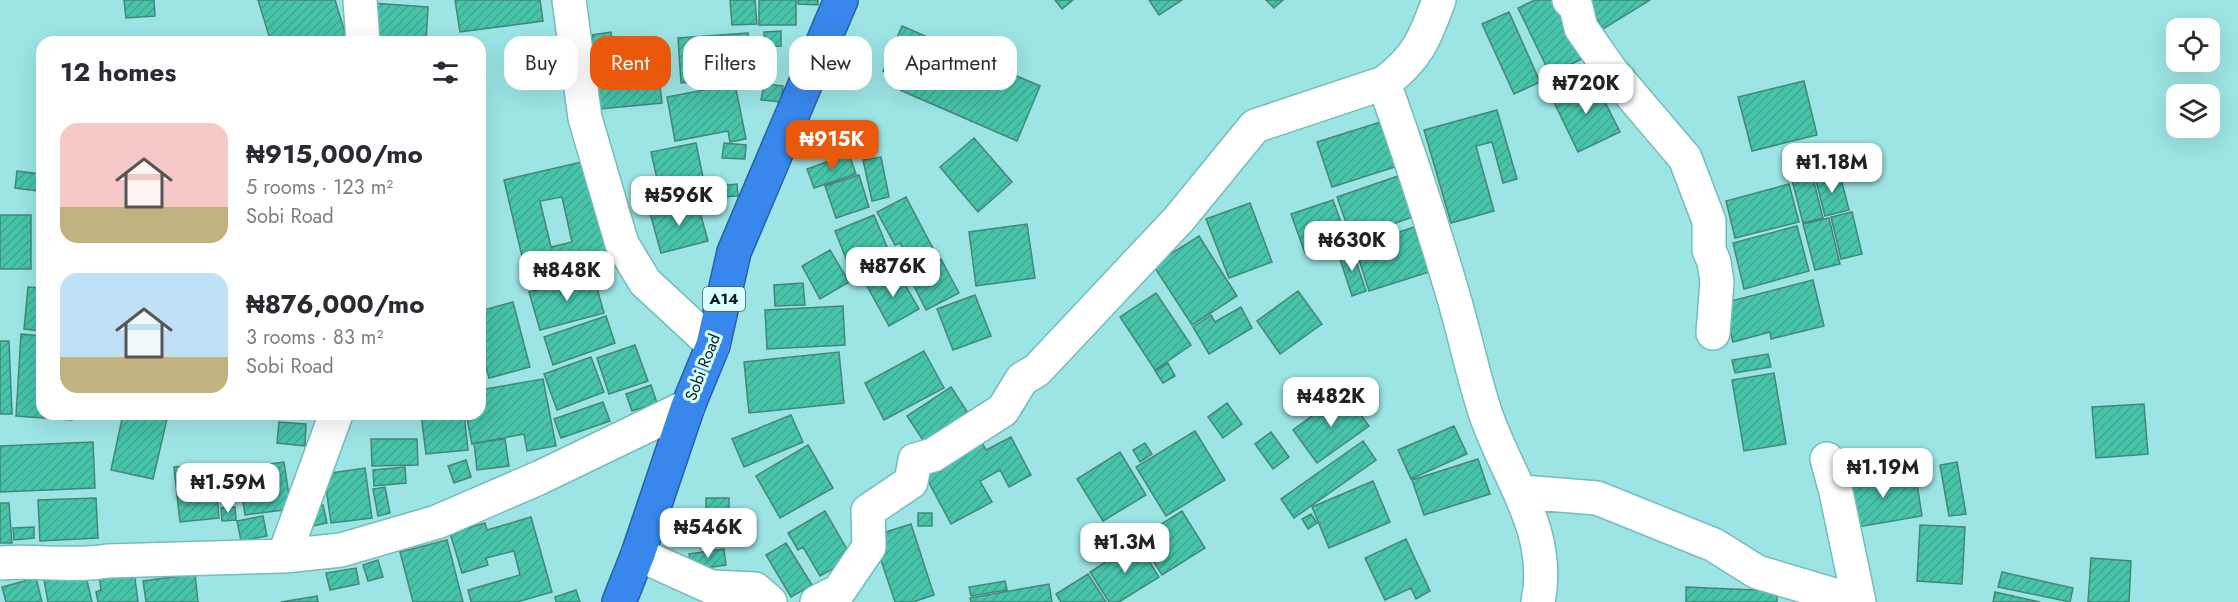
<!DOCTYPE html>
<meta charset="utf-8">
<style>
body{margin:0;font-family:Jost,sans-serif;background:#f2f2f3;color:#2b2b33;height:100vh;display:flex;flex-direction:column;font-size:22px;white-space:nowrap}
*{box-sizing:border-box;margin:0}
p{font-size:20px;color:#7c7c81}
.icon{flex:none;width:33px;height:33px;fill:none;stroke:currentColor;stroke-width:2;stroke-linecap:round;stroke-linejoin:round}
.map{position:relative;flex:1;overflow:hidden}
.drawer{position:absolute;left:36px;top:36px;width:450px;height:384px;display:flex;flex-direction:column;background:#fff;border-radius:18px;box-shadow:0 6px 24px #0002}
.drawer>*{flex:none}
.hud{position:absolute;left:504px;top:36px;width:570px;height:54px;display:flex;gap:12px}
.buttons{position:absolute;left:2166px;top:18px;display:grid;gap:12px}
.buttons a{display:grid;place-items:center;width:54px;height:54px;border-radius:12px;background:#fff;box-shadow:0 6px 24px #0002;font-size:30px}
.price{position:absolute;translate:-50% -51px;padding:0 14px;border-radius:12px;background:#fff;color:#222;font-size:20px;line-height:39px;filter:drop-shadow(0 2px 3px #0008)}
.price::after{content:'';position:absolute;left:50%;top:36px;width:18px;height:14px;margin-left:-9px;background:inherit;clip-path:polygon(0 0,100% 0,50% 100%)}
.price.active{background:#ea580c;color:#fff}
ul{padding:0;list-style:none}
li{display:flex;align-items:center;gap:18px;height:150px;padding:0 24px}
li span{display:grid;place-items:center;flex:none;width:168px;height:120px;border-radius:18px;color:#555}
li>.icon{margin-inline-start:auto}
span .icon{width:72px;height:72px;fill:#fffc;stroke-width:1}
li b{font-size:26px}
h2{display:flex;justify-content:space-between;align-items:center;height:72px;padding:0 24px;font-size:26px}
.chip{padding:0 21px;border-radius:18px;background:#fff;box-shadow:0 6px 24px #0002;font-size:21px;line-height:54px}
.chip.active{background:#ea580c;color:#fff}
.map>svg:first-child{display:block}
</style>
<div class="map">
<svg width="2238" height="602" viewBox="0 0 2238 602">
<defs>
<pattern id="building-hatch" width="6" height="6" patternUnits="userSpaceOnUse" patternTransform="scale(1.5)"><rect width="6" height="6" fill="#47c4aa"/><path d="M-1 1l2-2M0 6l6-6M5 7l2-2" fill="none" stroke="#3ca892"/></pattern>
</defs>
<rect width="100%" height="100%" fill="#9de5e5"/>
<path fill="url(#building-hatch)" stroke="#468677" stroke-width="1.5" fill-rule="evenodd" d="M 124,0 L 154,0 L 155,16 L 126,18 Z
M 258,0 L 335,0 L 348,42 L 271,42 Z
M 455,0 L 540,0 L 543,21 L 460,32 Z
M 730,0 L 755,0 L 757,24 L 732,25 Z
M 759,0 L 796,0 L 796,25 L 759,25 Z
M 798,0 L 818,0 L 818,5 L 798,4 Z
M 1055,0 L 1073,0 L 1062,9 Z
M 1149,0 L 1182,0 L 1159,15 Z
M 1266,0 L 1283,0 L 1274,8 Z
M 1535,0 L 1554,0 L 1582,59 L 1550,74 L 1518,8 Z
M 1585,0 L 1650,0 L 1603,29 Z
M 371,3 L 428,7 L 426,42 L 368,42 Z
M 1509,12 L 1540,82 L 1514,94 L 1482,24 Z
M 902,26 L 1040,86 L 1017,141 L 900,90 L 904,80 L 883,71 Z
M 781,31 L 781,46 L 764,47 L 764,32 Z
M 611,32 L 613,45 L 655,41 L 662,103 L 600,109 L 592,35 Z
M 748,33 L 752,79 L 681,83 L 678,38 Z
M 1593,78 L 1620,132 L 1578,152 L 1552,98 Z
M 1804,81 L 1817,135 L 1752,151 L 1738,97 Z
M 735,84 L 746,139 L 730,142 L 728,131 L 675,141 L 667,97 Z
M 764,84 L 783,86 L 781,102 L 761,100 Z
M 1497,110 L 1517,179 L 1503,183 L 1492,142 L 1476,146 L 1494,211 L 1451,223 L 1424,130 Z
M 1387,120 L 1401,165 L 1332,187 L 1317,142 Z
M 824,122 L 837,127 L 828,153 L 815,148 Z
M 974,138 L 1012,182 L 978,212 L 940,167 Z
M 696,143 L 704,182 L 660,192 L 651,152 Z
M 724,143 L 746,145 L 745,159 L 722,158 Z
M 849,154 L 856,174 L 814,188 L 807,169 Z
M 881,157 L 889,197 L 872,201 L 863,160 Z
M 595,159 L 619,262 L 528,282 L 504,180 ZM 562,197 L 572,242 L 551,247 L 540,201 Z
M 17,171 L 40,174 L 38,191 L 15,188 Z
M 1839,171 L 1849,210 L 1825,216 L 1815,177 Z
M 1812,174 L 1823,218 L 1803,223 L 1792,180 Z
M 859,175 L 869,207 L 836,218 L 825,186 Z
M 1401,175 L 1415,216 L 1352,239 L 1337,197 Z
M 737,184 L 738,196 L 721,197 L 720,186 Z
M 1789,184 L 1799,222 L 1735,238 L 1726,201 Z
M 906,197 L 937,256 L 913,268 L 900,243 L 895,245 L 877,212 Z
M 1333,200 L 1347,239 L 1305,253 L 1291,214 Z
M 697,201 L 708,241 L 661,253 L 650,213 Z
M 1250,203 L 1272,262 L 1229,278 L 1206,219 Z
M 1852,212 L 1862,254 L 1841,259 L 1831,217 Z
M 0,215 L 31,215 L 31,269 L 0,269 Z
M 874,215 L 894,264 L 855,281 L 835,231 Z
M 1829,218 L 1840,264 L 1815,270 L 1803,224 Z
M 1027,224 L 1035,278 L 976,286 L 969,232 Z
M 1797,226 L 1809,271 L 1744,289 L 1733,243 Z
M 1414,227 L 1429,272 L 1369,291 L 1355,247 Z
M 1199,236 L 1237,296 L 1192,325 L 1153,265 Z
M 1352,249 L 1366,291 L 1352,296 L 1338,253 Z
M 830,250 L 849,282 L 820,299 L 802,266 Z
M 941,259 L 959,293 L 926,310 L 909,276 Z
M 896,269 L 919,309 L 889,326 L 867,286 Z
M 593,274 L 604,313 L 540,330 L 529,292 Z
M 1813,280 L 1824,326 L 1771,339 L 1770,332 L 1733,342 L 1723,303 Z
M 803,283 L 805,305 L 775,306 L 774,285 Z
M 28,287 L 42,288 L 42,331 L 24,329 Z
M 1298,291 L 1322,324 L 1280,354 L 1257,321 Z
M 1156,293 L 1191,345 L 1155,370 L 1120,317 Z
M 975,295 L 991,336 L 953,350 L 937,309 Z
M 513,302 L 530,367 L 489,378 L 480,345 L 480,311 Z
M 843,306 L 845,345 L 767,349 L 765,310 Z
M 1241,307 L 1252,328 L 1209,354 L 1193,327 L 1211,315 L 1215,322 Z
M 606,316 L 615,343 L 553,365 L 544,337 Z
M 21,334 L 42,336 L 42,414 L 72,414 L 72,420 L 16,416 Z
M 0,341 L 9,341 L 12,414 L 0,414 Z
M 635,345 L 648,381 L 609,394 L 597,358 Z
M 924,351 L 944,388 L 884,420 L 865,383 Z
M 839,352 L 844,403 L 749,413 L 744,362 Z
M 1768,354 L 1771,367 L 1735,373 L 1732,360 Z
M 591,357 L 604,392 L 557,410 L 544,374 Z
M 1168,363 L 1175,376 L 1163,383 L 1155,371 Z
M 1774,373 L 1786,444 L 1744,451 L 1732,380 Z
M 543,379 L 556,446 L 527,451 L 524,434 L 472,444 L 466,414 L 480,414 L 480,390 Z
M 651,385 L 657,403 L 632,411 L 626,394 Z
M 951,387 L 974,422 L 930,451 L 907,416 Z
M 1344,392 L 1369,426 L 1317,463 L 1293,430 Z
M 603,402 L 610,421 L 561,438 L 554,419 Z
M 1227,403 L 1242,424 L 1223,438 L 1208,417 Z
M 2144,404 L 2148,454 L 2096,458 L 2092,407 Z
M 123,414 L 144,414 L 167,419 L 153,479 L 111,470 Z
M 421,414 L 464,414 L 468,450 L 426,454 Z
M 791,415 L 803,442 L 744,467 L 732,439 Z
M 279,422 L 306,424 L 305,446 L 277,443 Z
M 1454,426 L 1467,454 L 1411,479 L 1398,450 Z
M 1195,431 L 1225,480 L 1166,516 L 1136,467 Z
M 1271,432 L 1289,457 L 1273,469 L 1255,444 Z
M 978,435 L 986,450 L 1011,437 L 1031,475 L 1009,487 L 1000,470 L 980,481 L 992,502 L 951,524 L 920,466 Z
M 371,439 L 417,439 L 418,465 L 372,466 Z
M 505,439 L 509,466 L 477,470 L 474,443 Z
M 1363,441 L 1376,460 L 1294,518 L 1281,499 Z
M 93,442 L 95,488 L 0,492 L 0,446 Z
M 1145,443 L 1152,454 L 1140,462 L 1133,450 Z
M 808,445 L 833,488 L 780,518 L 756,476 Z
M 1120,452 L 1146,495 L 1103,521 L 1077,479 Z
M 1478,459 L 1490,494 L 1424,515 L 1412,480 Z
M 466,460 L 471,477 L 454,483 L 448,466 Z
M 284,462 L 291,509 L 245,515 L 238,468 Z
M 1957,462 L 1966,514 L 1949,516 L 1940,465 Z
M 214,464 L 219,518 L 180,522 L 174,467 Z
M 405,467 L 406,483 L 374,486 L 373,470 Z
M 365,468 L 372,518 L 331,523 L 324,474 Z
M 1915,471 L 1922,516 L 1852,528 L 1844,483 Z
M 1373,481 L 1390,522 L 1329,548 L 1312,507 Z
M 385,487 L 390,513 L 378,516 L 373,489 Z
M 96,498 L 98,538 L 40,541 L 38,500 Z
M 706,498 L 729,498 L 729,531 L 706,531 Z
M 0,503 L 9,503 L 12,543 L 0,543 Z
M 323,505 L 327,523 L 308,527 L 304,509 Z
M 235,507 L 236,520 L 222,521 L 221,508 Z
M 825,511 L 852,558 L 820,576 L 803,547 L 798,550 L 788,533 Z
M 1182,511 L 1205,548 L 1162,575 L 1139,538 Z
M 918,513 L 932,513 L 932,526 L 918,526 Z
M 1311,514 L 1317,523 L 1308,529 L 1302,519 Z
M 263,516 L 267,536 L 241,541 L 237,521 Z
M 531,517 L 552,592 L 517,602 L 471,602 L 468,590 L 520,575 L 514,551 L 486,558 L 488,565 L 462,573 L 450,533 L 485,523 L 487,530 Z
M 911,524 L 934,595 L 913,602 L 895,602 L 873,536 Z
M 1920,525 L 1965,527 L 1962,584 L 1917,581 Z
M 34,527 L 34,538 L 14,540 L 13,528 Z
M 1406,539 L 1430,591 L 1416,599 L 1411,588 L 1385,600 L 1365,558 Z
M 447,540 L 463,602 L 413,602 L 400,552 Z
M 1137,542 L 1159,577 L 1119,602 L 1109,602 L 1090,572 Z
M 786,543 L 812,585 L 791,597 L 766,555 Z
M 724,549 L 726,565 L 692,570 L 689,554 Z
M 2091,558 L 2131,561 L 2129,602 L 2088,602 Z
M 378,560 L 383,577 L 368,581 L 363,565 Z
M 356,568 L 359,584 L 330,590 L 326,573 Z
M 134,571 L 138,602 L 98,602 L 96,592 L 101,590 L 99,575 Z
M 85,572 L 92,602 L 48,602 L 44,580 Z
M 2002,572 L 2073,588 L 2070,602 L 1998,587 Z
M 195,574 L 198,602 L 146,602 L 143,581 Z
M 1088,574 L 1106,602 L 1061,602 L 1056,594 Z
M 36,578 L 42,602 L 6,602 L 2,587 Z
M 1005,581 L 1007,590 L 971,596 L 969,587 Z
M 1049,584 L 1052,602 L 971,602 L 970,598 Z
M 1686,587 L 1777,591 L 1777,602 L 1686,602 Z
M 576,590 L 580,602 L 556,602 L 555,597 Z
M 1995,592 L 2040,602 L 1993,602 Z
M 317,596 L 318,602 L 281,602 Z"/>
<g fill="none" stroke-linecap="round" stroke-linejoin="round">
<g stroke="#75bcbc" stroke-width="36">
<path id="minor" d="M 360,0 L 363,42
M 569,0 L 585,118 L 622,244 L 645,282 L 713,345
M 1439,0 C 1425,38 1418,58 1384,83 C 1409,153 1432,223 1453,295 C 1464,332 1472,371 1484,409 C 1504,473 1553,529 1538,602
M 1569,0 L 1576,7 L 1581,28 L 1611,71 L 1685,158 L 1709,221 L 1709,250 L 1714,262 L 1717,282 L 1713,333
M 1827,459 L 1836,492 L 1859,602
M 1522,492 L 1597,498 L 1714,545 L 1757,572 L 1858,602
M 638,554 L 711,587 L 755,589 L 770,602
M 284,556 L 336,414
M 0,563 C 36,560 72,567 108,561 L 284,556 L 341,550 L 437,522 L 541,477 L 688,406
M 817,602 L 839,591 L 869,547 L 868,511 L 911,482 L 915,460 L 933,455 L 1003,410 L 1022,379 L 1037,370 L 1179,219 L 1255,126 L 1384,83"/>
</g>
<g stroke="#2562a4" stroke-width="36">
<path id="highway" d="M 619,602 L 638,554 L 688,406 L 713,345 L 734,252 L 841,0"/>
</g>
<use href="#minor" stroke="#fff" stroke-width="33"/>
<use href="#highway" stroke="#3887ec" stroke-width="33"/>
</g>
<g text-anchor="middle" stroke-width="6" stroke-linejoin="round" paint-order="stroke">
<rect fill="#dcfefe" stroke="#436162" stroke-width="1.5" x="703" y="287" width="42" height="24" rx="4.5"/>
<g font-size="15" font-weight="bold" fill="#011e1f">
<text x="724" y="304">A14</text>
</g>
<g font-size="16" fill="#011e1f" stroke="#dcfefe">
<text transform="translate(702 367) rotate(-69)" y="6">Sobi Road</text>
</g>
</g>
</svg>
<div class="buttons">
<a><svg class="icon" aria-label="locate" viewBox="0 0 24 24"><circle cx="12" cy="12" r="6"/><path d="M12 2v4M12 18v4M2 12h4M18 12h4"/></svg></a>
<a><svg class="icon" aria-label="layers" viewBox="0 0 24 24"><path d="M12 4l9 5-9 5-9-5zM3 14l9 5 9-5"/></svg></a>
</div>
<b class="price" style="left:1586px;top:115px">₦720K</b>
<b class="price active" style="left:832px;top:171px">₦915K</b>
<b class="price" style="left:1832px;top:194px">₦1.18M</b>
<b class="price" style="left:679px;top:227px">₦596K</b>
<b class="price" style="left:1352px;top:272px">₦630K</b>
<b class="price" style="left:893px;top:298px">₦876K</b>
<b class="price" style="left:567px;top:302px">₦848K</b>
<b class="price" style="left:1331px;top:428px">₦482K</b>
<b class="price" style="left:1883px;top:499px">₦1.19M</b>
<b class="price" style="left:228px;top:514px">₦1.59M</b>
<b class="price" style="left:708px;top:559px">₦546K</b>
<b class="price" style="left:1125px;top:574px">₦1.3M</b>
<div class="hud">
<a class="chip">Buy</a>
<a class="chip active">Rent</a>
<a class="chip">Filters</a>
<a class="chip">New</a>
<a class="chip">Apartment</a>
</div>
<section class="drawer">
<h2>12 homes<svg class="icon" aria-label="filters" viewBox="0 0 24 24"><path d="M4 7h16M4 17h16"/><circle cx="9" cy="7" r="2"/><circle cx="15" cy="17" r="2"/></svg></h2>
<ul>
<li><span style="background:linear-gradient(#f6c9c9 70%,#c2b280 0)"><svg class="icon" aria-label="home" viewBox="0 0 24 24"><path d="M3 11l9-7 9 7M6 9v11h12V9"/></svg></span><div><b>₦915,000/mo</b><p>5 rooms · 123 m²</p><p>Sobi Road</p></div></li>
<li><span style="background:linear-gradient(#bfe0f5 70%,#c2b280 0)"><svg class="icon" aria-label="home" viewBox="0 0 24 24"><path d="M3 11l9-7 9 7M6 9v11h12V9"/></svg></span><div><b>₦876,000/mo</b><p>3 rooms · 83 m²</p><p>Sobi Road</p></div></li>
</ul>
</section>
</div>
